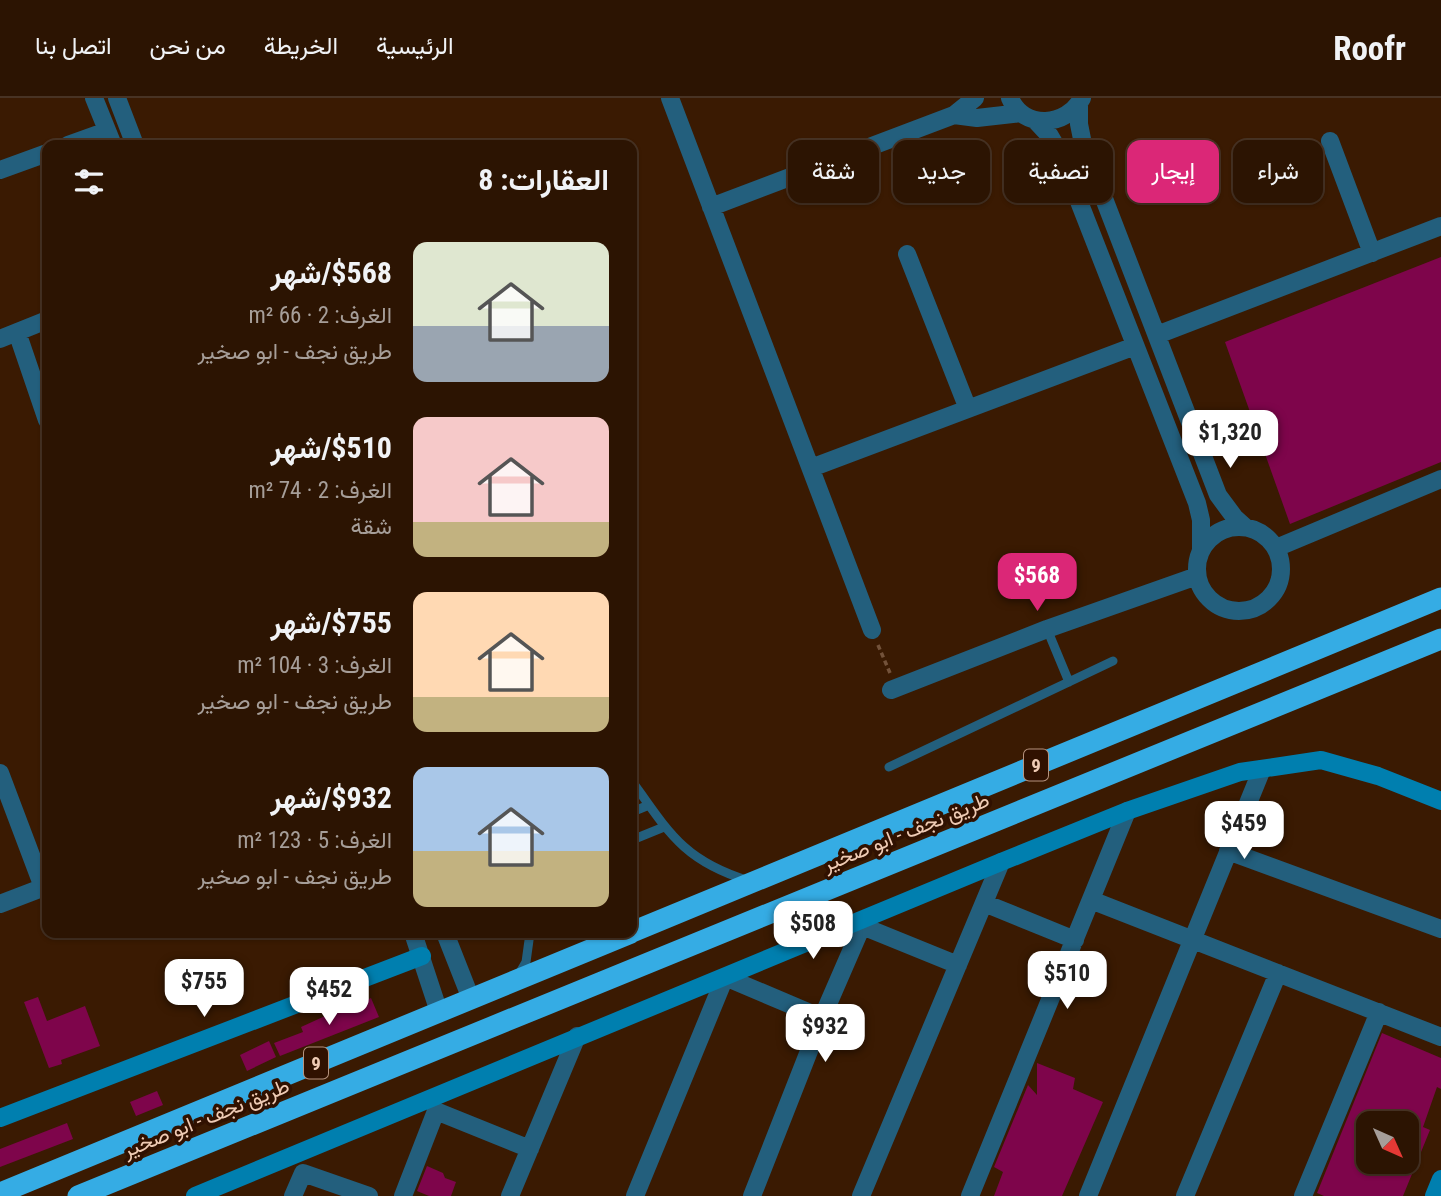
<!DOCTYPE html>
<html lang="ar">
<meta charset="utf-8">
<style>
body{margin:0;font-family:"Roboto Condensed",Vazirmatn,sans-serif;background:#341d0c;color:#f1f3f6;direction:rtl;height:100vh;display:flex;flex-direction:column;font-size:26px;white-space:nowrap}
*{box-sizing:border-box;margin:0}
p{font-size:23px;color:#a69e99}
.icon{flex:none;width:38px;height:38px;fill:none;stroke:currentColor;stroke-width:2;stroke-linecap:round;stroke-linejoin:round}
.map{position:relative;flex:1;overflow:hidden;direction:ltr}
.details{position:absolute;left:42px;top:42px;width:595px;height:798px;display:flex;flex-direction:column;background:#2c1402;border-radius:14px;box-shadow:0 2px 5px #0004,0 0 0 2px #483324;direction:rtl}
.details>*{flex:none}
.guide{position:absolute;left:658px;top:42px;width:665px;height:63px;direction:rtl;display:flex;gap:14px}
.needle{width:46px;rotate:135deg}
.fabs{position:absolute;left:1356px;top:1013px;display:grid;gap:14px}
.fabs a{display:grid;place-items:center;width:63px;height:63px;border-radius:14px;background:#2c1402;box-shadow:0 2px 5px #0004,0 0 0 2px #483324;font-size:35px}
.price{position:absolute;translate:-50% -60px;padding:0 16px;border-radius:14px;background:#fff;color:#222;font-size:23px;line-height:46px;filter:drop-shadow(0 2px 4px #0008)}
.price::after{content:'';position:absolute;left:50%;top:42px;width:21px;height:16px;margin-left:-10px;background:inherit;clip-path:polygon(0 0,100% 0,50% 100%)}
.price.active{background:#db2777;color:#fff}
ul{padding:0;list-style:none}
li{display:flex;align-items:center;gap:21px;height:175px;padding:0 28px}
li span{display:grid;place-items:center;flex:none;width:196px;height:140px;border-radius:14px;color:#555}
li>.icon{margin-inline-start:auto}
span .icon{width:84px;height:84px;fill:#fffc;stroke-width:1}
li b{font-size:30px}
h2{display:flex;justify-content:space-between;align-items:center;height:84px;padding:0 28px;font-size:30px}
.chip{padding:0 24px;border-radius:14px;background:#2c1402;box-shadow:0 2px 5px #0004,0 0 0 2px #483324;font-size:24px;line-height:63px}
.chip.active{background:#db2777;color:#fff}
header{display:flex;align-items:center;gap:42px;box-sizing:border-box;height:98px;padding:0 35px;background:#2c1402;border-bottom:2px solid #483324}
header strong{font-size:33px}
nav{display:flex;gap:38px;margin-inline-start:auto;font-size:24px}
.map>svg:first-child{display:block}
</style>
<header>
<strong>Roofr</strong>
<nav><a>الرئيسية</a><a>الخريطة</a><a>من نحن</a><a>اتصل بنا</a></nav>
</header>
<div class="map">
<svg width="1441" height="1098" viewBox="0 0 1441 1098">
<rect width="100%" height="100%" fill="#3a1a02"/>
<path fill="#7e054b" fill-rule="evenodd" d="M 1441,159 L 1441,364 L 1290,426 L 1225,244 Z
M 38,899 L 47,923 L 85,908 L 100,948 L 61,962 L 62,966 L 49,970 L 24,904 Z
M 371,900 L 379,919 L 280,958 L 274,945 L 303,934 L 301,929 L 336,913 L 339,915 Z
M 1382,935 L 1441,960 L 1441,991 L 1437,989 L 1423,1029 L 1430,1032 L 1403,1098 L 1324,1098 L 1317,1095 ZM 1368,1026 L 1407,1026 L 1407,1064 L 1368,1064 Z
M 269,943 L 276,959 L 247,973 L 240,957 Z
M 1037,965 L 1075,980 L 1073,991 L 1103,1004 L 1062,1098 L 994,1098 L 1003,1074 L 994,1069 L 1028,987 L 1037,997 Z
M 157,993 L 163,1007 L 136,1018 L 130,1004 Z
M 67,1025 L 73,1041 L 0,1069 L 0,1051 Z
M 427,1068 L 443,1075 L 445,1080 L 456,1084 L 451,1098 L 429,1098 L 417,1093 Z"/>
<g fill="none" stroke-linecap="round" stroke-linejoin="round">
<path stroke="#73523a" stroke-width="3.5" stroke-dasharray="5 3.5" stroke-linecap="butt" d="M 878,547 L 890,575"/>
<path stroke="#235f7d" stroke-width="9" d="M 1047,531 L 1069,584
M 889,669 L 1113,563
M 632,683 C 669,735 684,763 749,783
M 632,714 L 649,707
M 632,742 L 664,729
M 519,876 L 526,864 L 530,835"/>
<path stroke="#235f7d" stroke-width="18" d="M 94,0 L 113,47
M 117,0 L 135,47
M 670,0 L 872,532
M 1010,0 C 1023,32 1067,29 1082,0
M 1079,5 L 1079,26 L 1083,46 L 1218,397 L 1235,420 L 1245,429
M 954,17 L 977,20 L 1021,15
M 1036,23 L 1050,38 L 1060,55 L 1197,405 L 1201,422 L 1201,453
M 1330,43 L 1372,155
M 68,47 L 107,33
M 0,72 L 47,55
M 711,109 L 954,17 L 975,0
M 907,156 L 968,311
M 17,234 L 47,322
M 1157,237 L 1441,128
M 0,241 L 47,222
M 811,370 L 1135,248
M1197 471a42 42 0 1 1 84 0a42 42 0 1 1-84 0Z
M 1276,450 L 1441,381
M 891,592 L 1047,531 L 1197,478
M 0,675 L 43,789
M 1228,753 L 1441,831
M 1091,802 L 1441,939
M 984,805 L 1075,842
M 0,806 L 47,788
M 862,828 L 958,867
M 413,835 L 439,914
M 445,835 L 471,901
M 293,1098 L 303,1075 L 369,1098
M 403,1098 L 436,1013 L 530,1051
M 510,1098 L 577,938
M 635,1098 L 725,879 L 822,920
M 752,1098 L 822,920 L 865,821
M 861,1098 L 1001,764
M 970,1098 L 1127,713
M 1088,1098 L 1262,671
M 1185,1098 L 1278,875
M 1303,1098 L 1379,914"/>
<path stroke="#007faf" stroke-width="18" d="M 0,1020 L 422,858
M 195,1098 L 1001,764 L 1127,713 L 1240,674 L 1321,662 L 1378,678 L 1441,703
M 1434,1098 L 1441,1081"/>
<path stroke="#35ace4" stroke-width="21" d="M 632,834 L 1441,500
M 0,1095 L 631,835
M 78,1098 L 1441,541"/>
</g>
<g text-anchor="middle" stroke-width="7" stroke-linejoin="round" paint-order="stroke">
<g fill="#301100" stroke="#b6937e" stroke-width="2">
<rect x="1024" y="651.5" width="24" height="31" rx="5"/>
<rect x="304" y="949.5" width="24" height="31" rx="5"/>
</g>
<g font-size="19" font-weight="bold" fill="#efcbb4">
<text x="1036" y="674">9</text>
<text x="316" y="972">9</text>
</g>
<g font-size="21" fill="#efcbb4" stroke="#301100">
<text transform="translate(906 734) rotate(-22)" y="7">طريق نجف - ابو صخير</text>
<text transform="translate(206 1020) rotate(-22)" y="7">طريق نجف - ابو صخير</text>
</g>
</g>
</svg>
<div class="fabs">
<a><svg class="needle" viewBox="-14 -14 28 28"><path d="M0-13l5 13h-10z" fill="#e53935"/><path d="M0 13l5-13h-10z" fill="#a69e99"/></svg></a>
</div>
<b class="price" style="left:1230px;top:372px">$1,320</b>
<b class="price active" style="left:1037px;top:515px">$568</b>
<b class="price" style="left:1244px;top:763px">$459</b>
<b class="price" style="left:813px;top:863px">$508</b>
<b class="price" style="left:1067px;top:913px">$510</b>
<b class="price" style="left:204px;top:921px">$755</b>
<b class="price" style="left:329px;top:929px">$452</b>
<b class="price" style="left:825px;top:966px">$932</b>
<div class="guide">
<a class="chip">شراء</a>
<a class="chip active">إيجار</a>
<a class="chip">تصفية</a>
<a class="chip">جديد</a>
<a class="chip">شقة</a>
</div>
<section class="details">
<h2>العقارات: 8<svg class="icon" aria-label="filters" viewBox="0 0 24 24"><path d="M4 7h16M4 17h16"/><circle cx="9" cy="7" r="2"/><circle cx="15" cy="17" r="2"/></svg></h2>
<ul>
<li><span style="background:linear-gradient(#dfe7d0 60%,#9aa5b1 0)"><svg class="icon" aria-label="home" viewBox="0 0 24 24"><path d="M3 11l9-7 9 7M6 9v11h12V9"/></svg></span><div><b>$568/شهر</b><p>الغرف: 2 · 66 m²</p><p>طريق نجف - ابو صخير</p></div></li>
<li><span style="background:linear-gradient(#f6c9c9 75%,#c2b280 0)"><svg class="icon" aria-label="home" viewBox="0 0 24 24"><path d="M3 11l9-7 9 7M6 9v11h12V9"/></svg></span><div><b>$510/شهر</b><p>الغرف: 2 · 74 m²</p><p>شقة</p></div></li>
<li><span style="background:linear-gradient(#ffd9b3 75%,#c2b280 0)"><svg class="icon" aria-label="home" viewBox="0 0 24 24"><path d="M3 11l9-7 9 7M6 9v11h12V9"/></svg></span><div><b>$755/شهر</b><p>الغرف: 3 · 104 m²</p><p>طريق نجف - ابو صخير</p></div></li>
<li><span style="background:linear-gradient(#a9c7e8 60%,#c2b280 0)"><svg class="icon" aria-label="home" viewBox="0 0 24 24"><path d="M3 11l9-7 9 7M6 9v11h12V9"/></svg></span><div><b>$932/شهر</b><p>الغرف: 5 · 123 m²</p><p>طريق نجف - ابو صخير</p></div></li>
</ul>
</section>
</div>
